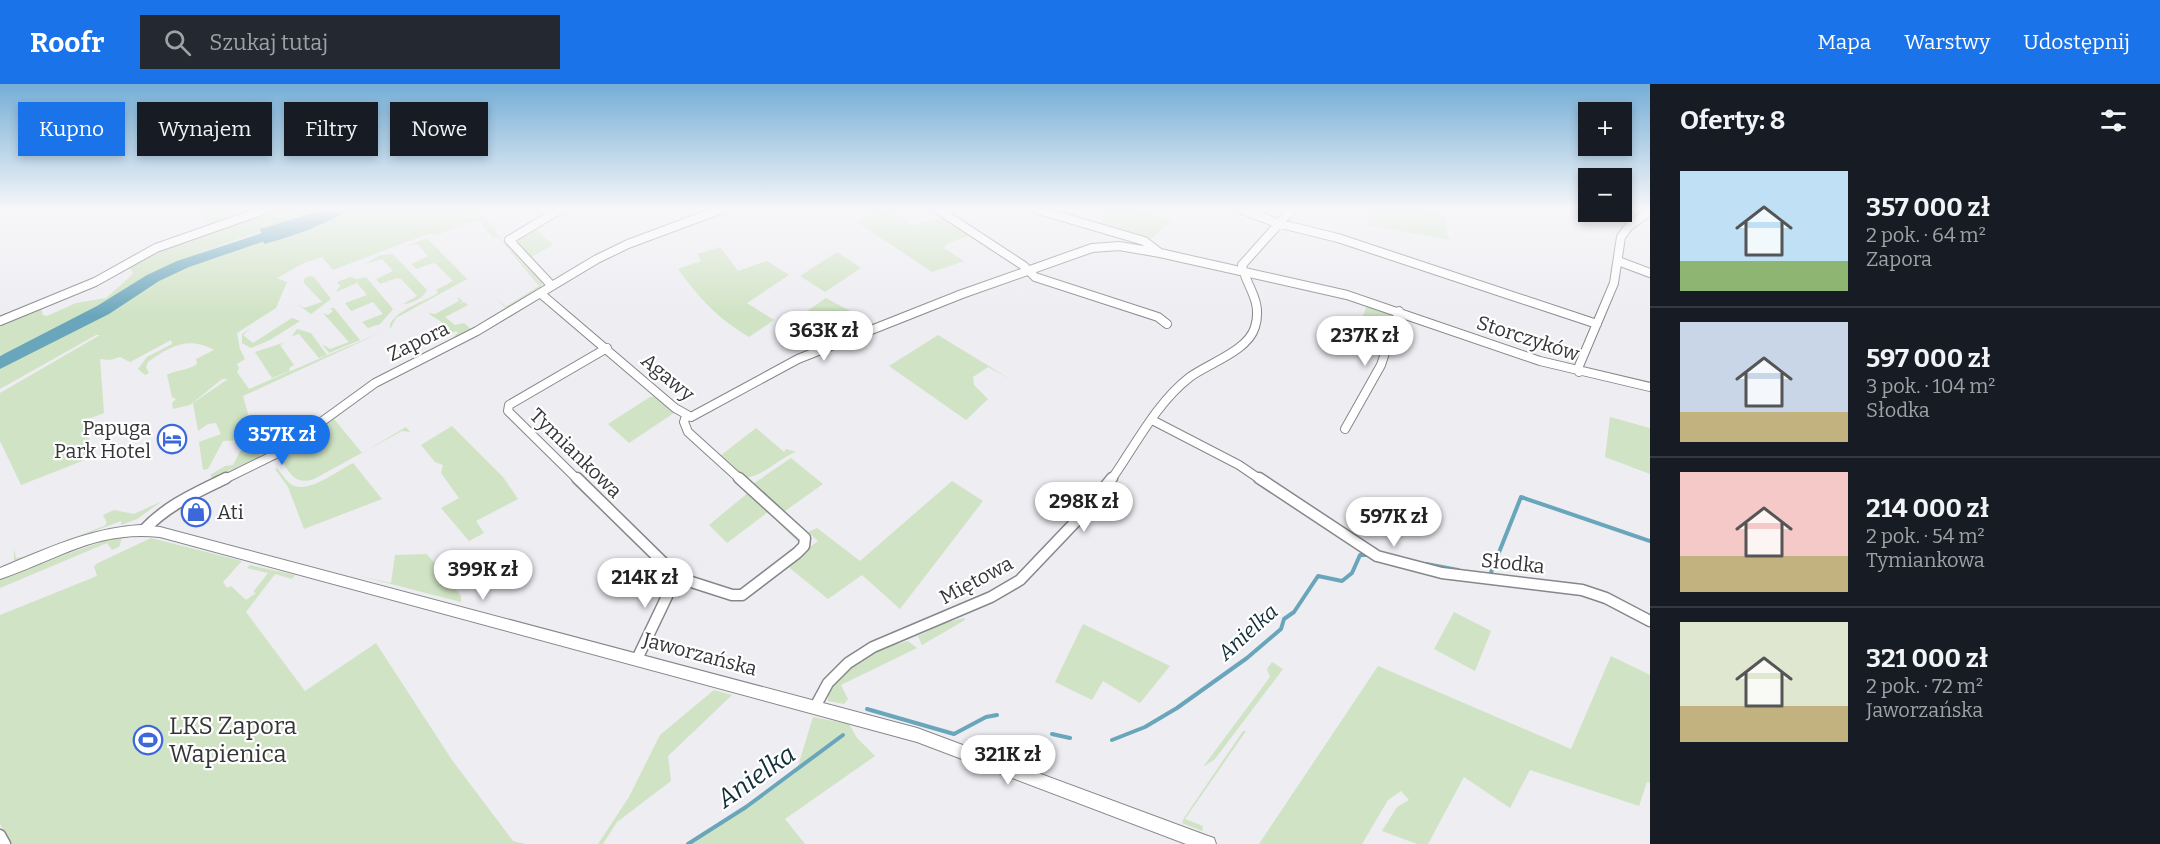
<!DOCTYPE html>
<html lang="pl">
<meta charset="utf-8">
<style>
body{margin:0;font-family:Bitter,serif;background:#242831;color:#f1f3f6;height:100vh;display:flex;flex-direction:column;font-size:22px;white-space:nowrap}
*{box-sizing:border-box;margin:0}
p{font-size:20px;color:#9ea1a6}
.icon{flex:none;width:33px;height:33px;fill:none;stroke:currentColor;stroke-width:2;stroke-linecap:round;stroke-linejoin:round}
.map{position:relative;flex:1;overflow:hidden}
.panel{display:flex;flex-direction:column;background:#171b24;width:510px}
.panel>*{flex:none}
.hud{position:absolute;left:18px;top:18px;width:570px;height:54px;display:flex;gap:12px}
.buttons{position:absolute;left:1578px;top:18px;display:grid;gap:12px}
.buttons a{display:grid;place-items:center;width:54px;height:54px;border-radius:0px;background:#171b24;box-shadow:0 3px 9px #0003;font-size:30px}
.price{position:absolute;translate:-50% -51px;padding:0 14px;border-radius:21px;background:#fff;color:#222;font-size:20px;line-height:39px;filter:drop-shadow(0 2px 3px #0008)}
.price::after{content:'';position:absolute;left:50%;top:36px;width:18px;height:14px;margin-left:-9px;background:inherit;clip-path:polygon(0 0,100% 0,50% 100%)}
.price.active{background:#1a73e8;color:#fff}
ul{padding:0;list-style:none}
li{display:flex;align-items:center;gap:18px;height:150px;padding:0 30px}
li+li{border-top:2px solid #363941}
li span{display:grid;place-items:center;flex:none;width:168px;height:120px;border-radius:0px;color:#555}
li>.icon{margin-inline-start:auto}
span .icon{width:72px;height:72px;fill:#fffc;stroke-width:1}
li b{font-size:26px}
h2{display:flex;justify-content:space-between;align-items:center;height:72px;padding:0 30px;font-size:26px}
.chip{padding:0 21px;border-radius:0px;background:#171b24;box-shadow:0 3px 9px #0003;font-size:21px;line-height:54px}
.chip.active{background:#1a73e8;color:#fff}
header{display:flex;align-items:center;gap:36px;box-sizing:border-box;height:84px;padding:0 30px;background:#1a73e8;color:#fff}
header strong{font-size:28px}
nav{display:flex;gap:33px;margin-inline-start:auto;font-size:21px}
.search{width:420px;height:54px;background:#242831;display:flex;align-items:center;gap:15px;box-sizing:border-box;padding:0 21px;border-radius:0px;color:#9ea1a6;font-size:22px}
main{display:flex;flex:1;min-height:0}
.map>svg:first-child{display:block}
</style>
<header>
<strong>Roofr</strong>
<div class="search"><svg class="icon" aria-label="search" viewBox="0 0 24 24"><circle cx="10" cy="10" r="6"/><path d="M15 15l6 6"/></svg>Szukaj tutaj</div>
<nav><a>Mapa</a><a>Warstwy</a><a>Udostępnij</a></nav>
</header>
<main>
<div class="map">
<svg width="1650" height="760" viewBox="0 0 1650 760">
<rect width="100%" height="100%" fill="#ededf2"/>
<path fill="#d0e3c4" d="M 195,125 L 265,125 L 211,144 Z
M 269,125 L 327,125 L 260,145 L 260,148 C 223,160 184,174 150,193 C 102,220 54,259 0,271 L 0,239 L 41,224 L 43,231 L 47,232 L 76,219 L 106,214 L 133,190 L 131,185 L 122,185 L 144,171 Z
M 354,125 L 475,125 C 487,132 495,147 501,155 C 513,169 529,186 542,199 L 541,203 L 508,224 L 495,214 L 505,223 L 539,202 L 498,153 L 493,154 L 478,136 L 434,152 L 430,149 L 333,186 L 322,173 L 304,179 L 277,194 L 287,198 L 276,224 L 237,249 L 240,265 L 245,275 L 237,280 L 239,284 L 237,288 L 249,305 L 382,248 L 243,312 L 260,373 L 206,397 L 212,394 L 210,391 L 225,382 L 233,381 L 246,356 L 223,357 L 208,385 L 203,386 L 199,358 L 221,350 L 216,339 L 208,340 L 198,347 L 193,319 L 228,295 L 222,295 L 190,321 L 173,325 L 172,319 L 176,315 L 172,313 L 167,291 C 178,285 187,287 197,280 L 196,275 L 214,266 C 188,252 171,262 148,278 L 146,283 L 149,289 L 145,291 L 138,285 L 147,273 L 172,260 L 171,256 L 130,278 L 120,273 L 110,276 L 100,275 L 104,329 L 83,337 L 95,372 L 21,401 L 0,357 L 0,309 L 100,251 L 96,251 L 0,305 L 0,284 L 18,272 L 107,227 L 159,193 L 206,174 L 263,156 L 265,160 L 327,139 Z
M 889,125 L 900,125 L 893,128 L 913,141 L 943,133 L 934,125 L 1023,185 L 1019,186 L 1019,184 L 968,152 L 946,160 L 944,164 L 964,177 L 932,188 L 855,137 Z
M 1113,125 L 1134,125 L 1172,136 L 1149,157 L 1095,143 Z
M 1368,125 L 1415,125 L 1444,130 L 1449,156 L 1368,141 Z
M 534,143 L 553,161 L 527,175 L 513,154 Z
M 424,155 L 428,155 L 467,195 L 396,234 L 390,245 L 390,240 C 399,225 423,218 438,209 L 436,206 L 453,197 L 436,180 L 433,179 L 416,185 L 411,180 L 428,172 L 417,160 L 402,164 Z
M 720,163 L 738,187 L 767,177 L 789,191 L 747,219 L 774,236 L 749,253 C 716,233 700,215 678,185 L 701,177 L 697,170 Z
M 837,168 L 861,184 L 825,208 L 800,192 Z
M 393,170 L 427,206 C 424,214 411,220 403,220 L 417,212 L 401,195 L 397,194 L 380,200 L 376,195 L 393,187 L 382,175 L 364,180 L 381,171 Z
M 309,192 L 314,193 L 331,215 L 311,230 L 297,220 L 304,224 L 322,218 L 304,199 L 304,195 Z
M 350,193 L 357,195 L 366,193 L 393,225 L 380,240 L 368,244 L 362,238 L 383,230 L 373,218 L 351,227 L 345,219 L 367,211 L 357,199 L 336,208 L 340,202 L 337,198 Z
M 457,213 L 463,217 L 458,221 L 464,218 L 468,221 L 445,233 L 455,241 L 464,239 L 471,245 L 455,253 L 453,253 L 458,249 L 456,247 L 438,256 L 435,252 L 450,244 L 428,229 L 435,230 L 459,217 Z
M 826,214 L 873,239 L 874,242 L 828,259 L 790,239 Z
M 1367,221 L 1396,230 L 1388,252 L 1359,242 Z
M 330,224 L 334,224 L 360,256 L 329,269 L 322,260 L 330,265 L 349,258 L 323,229 L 328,231 L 333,227 Z
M 292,234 L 300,237 L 270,256 L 251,264 L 242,259 L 242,250 L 251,244 L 243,251 L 253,259 Z
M 297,245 L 311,249 L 327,271 L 319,274 L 299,250 L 292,252 Z
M 938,251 L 1010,295 L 988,283 L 973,293 L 974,301 L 988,315 L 966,336 L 889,282 Z
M 286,258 L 280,261 L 294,281 L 289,284 L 290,287 L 272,294 L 255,268 Z
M 657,312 L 675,327 L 674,329 L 629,359 L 608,340 L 650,313 Z
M 361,315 L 334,335 L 362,369 L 406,343 L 410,348 L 402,347 L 314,395 C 295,402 289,388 280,374 Z
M 1610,333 L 1650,344 L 1650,390 L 1605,373 Z
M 452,342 L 503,393 L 518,415 L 476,437 L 484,449 L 469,457 L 441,424 L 459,414 L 441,389 L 443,381 L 435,378 L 421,361 Z
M 756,344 L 784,368 L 786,365 L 796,368 C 779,374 764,392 745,394 L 720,372 Z
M 791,374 L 823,400 L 785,427 L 779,425 L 753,400 Z
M 353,379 L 382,415 L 304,445 L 288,403 L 275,385 L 277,384 C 282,390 287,399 294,402 C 311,408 339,386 353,379 Z
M 952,397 L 983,417 L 900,525 L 862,491 L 828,515 L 786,481 L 818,457 L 808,448 L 817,444 L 860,477 Z
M 749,408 L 801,456 L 799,462 L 740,508 L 735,507 L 739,507 L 799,459 L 768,428 L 727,459 L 709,441 Z
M 162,417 L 137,435 L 121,441 L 121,437 L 14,477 L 14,465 L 16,474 L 22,473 L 104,442 L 107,439 L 103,431 L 114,426 L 134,430 Z
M 115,453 L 114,455 L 122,454 L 119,463 L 112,466 L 107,459 L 0,504 L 0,494 Z
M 151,454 L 242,477 L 223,498 L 227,504 L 231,502 L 246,516 L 256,509 L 253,508 L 268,489 L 247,484 L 250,481 L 295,491 L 292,495 L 275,490 L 246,528 L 305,607 L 376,559 L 452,676 L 513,757 L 525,760 L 11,760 L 0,740 L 0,531 L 97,492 L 94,482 L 98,479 Z
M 427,470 L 461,512 L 461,518 L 356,491 L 391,499 L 395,471 Z
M 1454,528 L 1491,547 L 1475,587 L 1434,565 Z
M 964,534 L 965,536 L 922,561 L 918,552 L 945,539 Z
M 1083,540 L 1170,582 L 1140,619 L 1103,597 L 1092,616 L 1055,598 Z
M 908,557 L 917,564 L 841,601 L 848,615 L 844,620 L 828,617 L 828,605 C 856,577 868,567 908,557 Z
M 1611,572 L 1650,591 L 1650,699 L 1647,698 L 1639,722 L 1530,686 L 1510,724 L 1464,693 L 1428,760 L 1417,760 L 1382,747 L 1397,723 L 1409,716 L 1401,707 L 1388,716 L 1362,760 L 1259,760 L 1378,582 L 1571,665 Z
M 1272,578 L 1283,585 L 1215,675 L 1203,683 L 1270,593 L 1267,585 Z
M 714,606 L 732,611 L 668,672 L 671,697 L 617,738 L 603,760 L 598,760 L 629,713 L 660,651 Z
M 813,633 L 849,640 L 857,654 L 875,672 L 785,735 L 805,760 L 690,760 L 796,689 Z
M 1243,647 L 1246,647 L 1185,735 L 1203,742 L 1202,747 L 1182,739 L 1184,734 Z"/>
<path fill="#6aa6bb" d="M 345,125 L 346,128 C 320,143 293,152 264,160 L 260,145 L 322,126 Z"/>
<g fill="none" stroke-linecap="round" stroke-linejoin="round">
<path stroke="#6aa6bb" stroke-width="4" d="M 1426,480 L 1458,486
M 1490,491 L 1521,413 L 1650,457
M 867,625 L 954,650 L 986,633 L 997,631
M 1052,650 L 1070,654
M 1112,656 L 1145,643 L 1177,624 L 1247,574 L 1281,545 L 1284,535 L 1294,528 L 1318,492 L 1342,497 L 1352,489 L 1360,471 L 1369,471
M 688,760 L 746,723 L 843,651"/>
<path fill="#6aa6bb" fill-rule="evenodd" d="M 286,141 L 293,145 L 291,148 L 189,183 L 159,197 L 109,230 L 0,285 L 0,272 L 97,222 L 147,191 L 177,177 Z"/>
<g stroke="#86878b" stroke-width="10">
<path id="street-far1" d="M 937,125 L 1024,182 L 1035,193 L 1158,233 L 1167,240
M 1035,125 L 1144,157 L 1160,169 L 1347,211 L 1540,277 L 1650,303
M 1240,125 L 1277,139 L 1338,154 L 1597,240
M 1618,177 L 1650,189
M 552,202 L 509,156 L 561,125
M 540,209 L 675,324 L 691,333 L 798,275 L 962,210 L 1092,164 L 1119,162 L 1160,169
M 0,237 L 95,198 L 156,164 L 267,125
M 1579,288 L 1579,282 L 1614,199 L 1621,153 L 1629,142 L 1650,127
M 686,332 L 684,338 L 688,348 L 741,396
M 1154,337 L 1239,381 L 1261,396
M 1345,345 L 1381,281 L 1399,227
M 223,396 L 280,368 L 375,299 L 477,247 L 597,175 L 628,160 L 722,125
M 578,396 L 508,327 L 509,321 L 607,264
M 1111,396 C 1135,362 1157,318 1190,293 C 1209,279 1248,267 1255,243 C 1263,216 1246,203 1242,181 L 1292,125"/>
</g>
<g stroke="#86878b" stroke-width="13">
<path id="street" d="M 577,394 L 679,494 L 732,511 L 742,511 L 797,469 L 804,462 L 805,454 L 739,394
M 1259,394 L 1377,472 L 1442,489 L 1582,506 L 1606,514 L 1650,537
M 144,446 C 167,421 196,409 226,394
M 637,575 L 670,506 L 679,494
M 815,623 L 828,599 L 848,579 L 873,563 L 991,513 L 1020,496 L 1081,432 L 1112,394
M 0,751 L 5,760"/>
</g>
<g stroke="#86878b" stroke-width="2">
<path id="secondary" d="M 140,441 L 160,443 L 917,644 L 1208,752 L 1214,754 L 1216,760 L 1186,760 L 917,658 L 160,453 C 96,446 57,476 0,495 L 0,484 C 46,465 90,444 140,441 Z"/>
</g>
<use href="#street-far1" stroke="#fff" stroke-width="8"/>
<use href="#street" stroke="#fff" stroke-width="10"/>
<use href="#secondary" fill="#fff" fill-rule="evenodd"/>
</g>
<linearGradient id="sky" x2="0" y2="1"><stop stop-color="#75aed6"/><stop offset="0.54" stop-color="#f7f7f9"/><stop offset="1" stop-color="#f7f7f9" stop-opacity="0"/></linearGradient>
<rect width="1650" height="232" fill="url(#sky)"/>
<defs>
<g id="hotel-ring" transform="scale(1.5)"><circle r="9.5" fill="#fff" stroke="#3b69d9" stroke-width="1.5"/><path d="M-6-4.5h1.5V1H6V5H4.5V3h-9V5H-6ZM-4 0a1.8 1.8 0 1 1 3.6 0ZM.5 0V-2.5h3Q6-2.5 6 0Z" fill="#3b69d9"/></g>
<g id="shop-ring" transform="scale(1.5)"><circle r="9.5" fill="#fff" stroke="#3b69d9" stroke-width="1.5"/><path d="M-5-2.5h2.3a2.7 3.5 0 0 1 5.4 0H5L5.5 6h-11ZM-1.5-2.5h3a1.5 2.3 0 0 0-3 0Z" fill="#3b69d9"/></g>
<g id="stadium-ring" transform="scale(1.5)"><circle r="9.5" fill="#fff" stroke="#3b69d9" stroke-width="1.5"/><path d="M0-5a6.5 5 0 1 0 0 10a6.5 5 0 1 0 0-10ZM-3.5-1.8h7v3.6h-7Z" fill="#3b69d9"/></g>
</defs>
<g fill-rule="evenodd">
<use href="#hotel-ring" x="172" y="355"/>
<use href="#shop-ring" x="196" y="428"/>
<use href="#stadium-ring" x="148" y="656"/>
</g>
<g text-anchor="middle" stroke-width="4.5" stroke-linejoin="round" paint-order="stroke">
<g font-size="20" fill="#353537" stroke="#fff">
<text transform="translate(1528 254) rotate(18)" y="7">Storczyków</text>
<text transform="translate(418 257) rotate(-26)" y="7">Zapora</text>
<text transform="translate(668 293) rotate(40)" y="7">Agawy</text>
<text transform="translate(576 369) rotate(44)" y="7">Tymiankowa</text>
<text transform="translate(1513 479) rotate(6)" y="7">Słodka</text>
<text transform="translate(976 496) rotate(-28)" y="7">Miętowa</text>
<text transform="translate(700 570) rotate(15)" y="7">Jaworzańska</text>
</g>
<g font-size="20" fill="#353537" stroke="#fff" text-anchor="end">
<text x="151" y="351">Papuga<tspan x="151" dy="23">Park Hotel</tspan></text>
<text x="217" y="435" text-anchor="start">Ati</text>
</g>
<g font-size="21" font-style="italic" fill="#112f38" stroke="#fff">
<text transform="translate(1248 548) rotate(-42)" y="7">Anielka</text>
</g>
<g font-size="24" fill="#353537" stroke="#fff" text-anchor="start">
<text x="169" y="650">LKS Zapora<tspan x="169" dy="28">Wapienica</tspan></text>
</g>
<g font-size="26" font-style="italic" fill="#112f38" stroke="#fff">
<text transform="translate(756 692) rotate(-35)" y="9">Anielka</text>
</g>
</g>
</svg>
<div class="buttons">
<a>+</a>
<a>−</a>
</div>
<b class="price" style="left:824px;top:278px">363K zł</b>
<b class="price" style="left:1365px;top:283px">237K zł</b>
<b class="price active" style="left:282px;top:382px">357K zł</b>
<b class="price" style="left:1084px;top:449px">298K zł</b>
<b class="price" style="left:1394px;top:464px">597K zł</b>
<b class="price" style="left:483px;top:517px">399K zł</b>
<b class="price" style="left:645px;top:525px">214K zł</b>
<b class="price" style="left:1008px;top:702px">321K zł</b>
<div class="hud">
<a class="chip active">Kupno</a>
<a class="chip">Wynajem</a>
<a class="chip">Filtry</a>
<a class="chip">Nowe</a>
</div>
</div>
<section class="panel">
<h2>Oferty: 8<svg class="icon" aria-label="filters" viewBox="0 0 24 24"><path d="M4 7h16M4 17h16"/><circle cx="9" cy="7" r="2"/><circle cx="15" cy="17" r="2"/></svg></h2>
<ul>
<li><span style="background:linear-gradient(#bfe0f5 75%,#8fb573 0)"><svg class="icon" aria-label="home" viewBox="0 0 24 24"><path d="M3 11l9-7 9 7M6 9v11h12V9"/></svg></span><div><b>357 000 zł</b><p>2 pok. · 64 m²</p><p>Zapora</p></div></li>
<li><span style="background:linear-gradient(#c9d6e8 75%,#c2b280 0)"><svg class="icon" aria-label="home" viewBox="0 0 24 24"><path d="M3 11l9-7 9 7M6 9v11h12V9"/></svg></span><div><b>597 000 zł</b><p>3 pok. · 104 m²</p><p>Słodka</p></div></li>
<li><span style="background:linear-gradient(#f6c9c9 70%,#c2b280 0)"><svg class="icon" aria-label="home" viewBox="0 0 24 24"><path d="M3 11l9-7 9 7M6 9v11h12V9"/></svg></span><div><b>214 000 zł</b><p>2 pok. · 54 m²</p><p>Tymiankowa</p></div></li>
<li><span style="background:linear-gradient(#dfe7d0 70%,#c2b280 0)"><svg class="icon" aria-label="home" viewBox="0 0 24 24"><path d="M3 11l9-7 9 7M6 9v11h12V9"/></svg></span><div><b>321 000 zł</b><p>2 pok. · 72 m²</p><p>Jaworzańska</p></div></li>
</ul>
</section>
</main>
